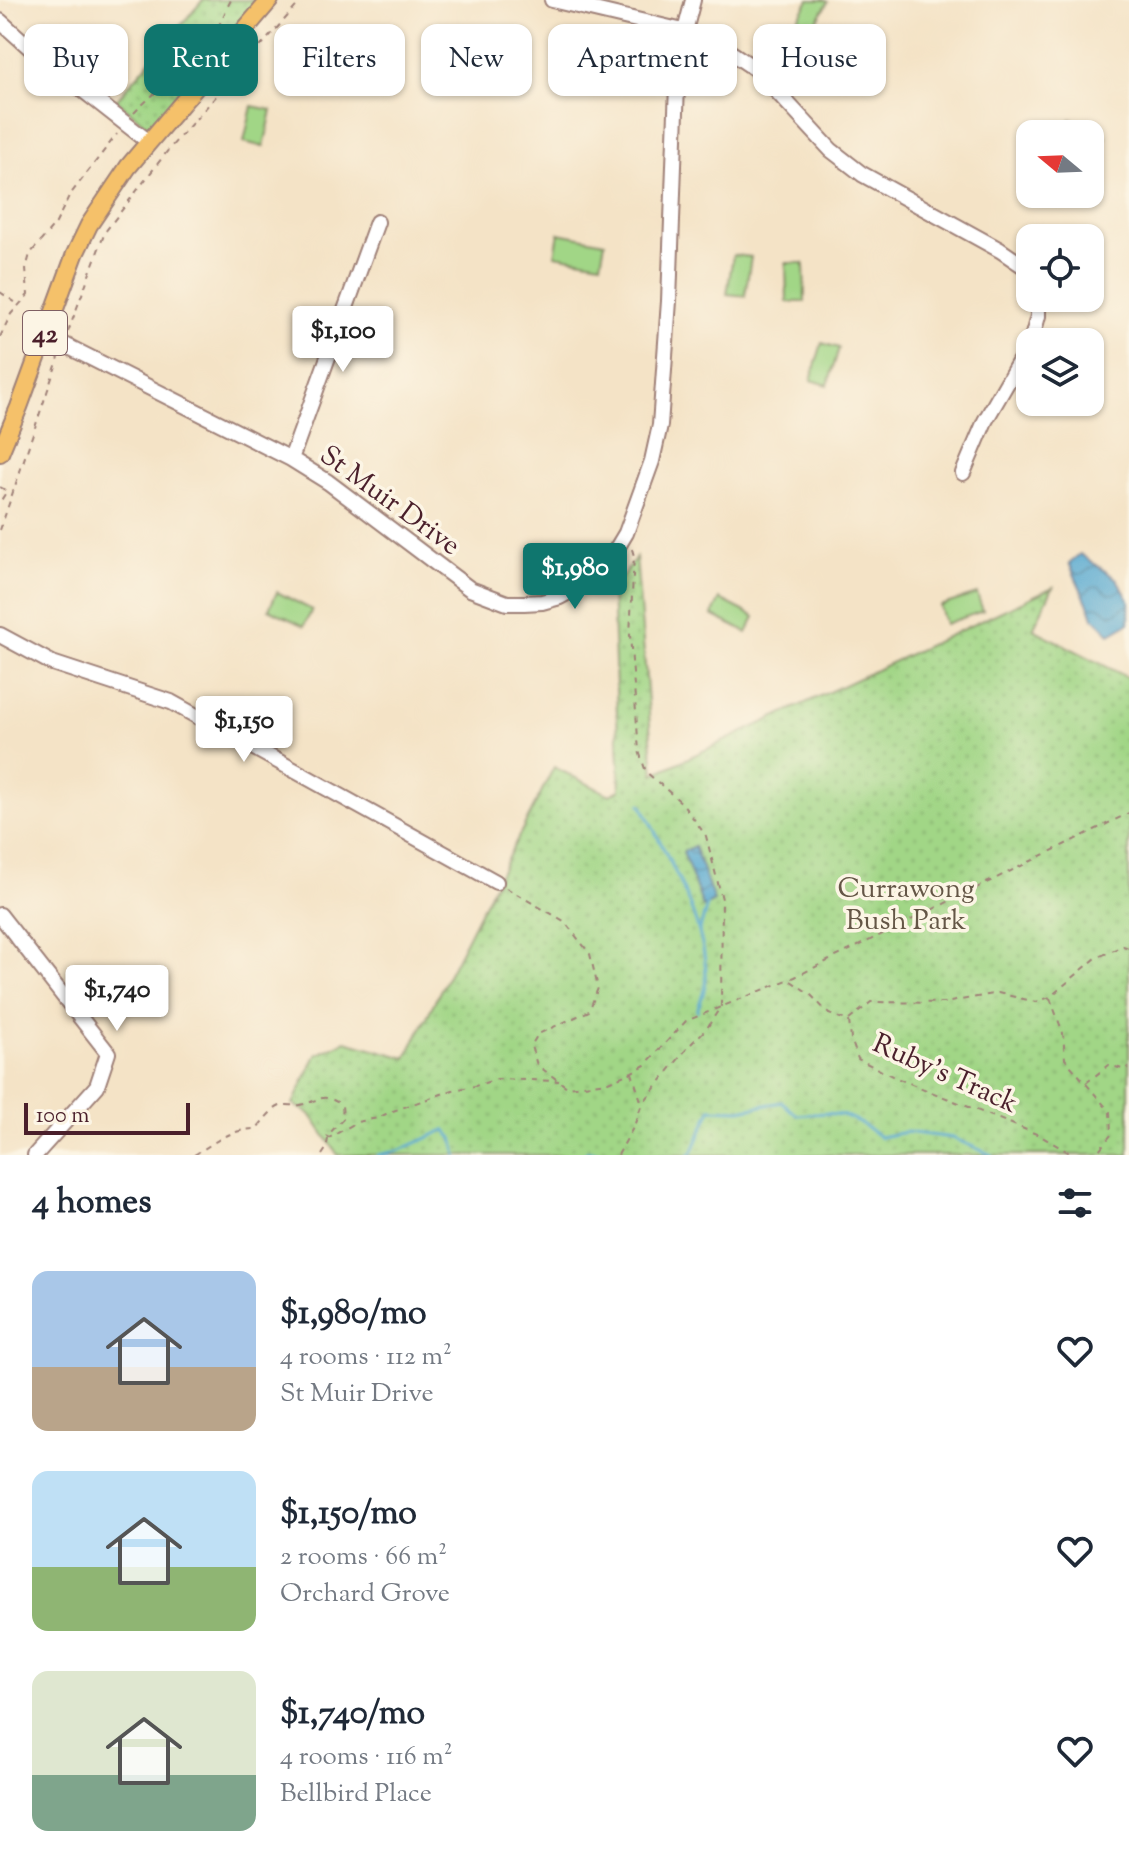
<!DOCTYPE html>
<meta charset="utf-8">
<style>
body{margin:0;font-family:"Sorts Mill Goudy",serif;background:#f2f2f3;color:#1f2937;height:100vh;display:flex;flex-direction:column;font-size:30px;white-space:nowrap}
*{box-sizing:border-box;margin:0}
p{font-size:26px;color:#747a83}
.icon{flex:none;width:44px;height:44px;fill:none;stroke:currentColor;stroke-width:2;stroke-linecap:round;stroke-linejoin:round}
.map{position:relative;height:1155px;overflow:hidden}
.details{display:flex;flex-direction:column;background:#fff;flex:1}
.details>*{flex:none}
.banner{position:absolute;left:24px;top:24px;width:1082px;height:72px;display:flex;gap:16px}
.needle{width:52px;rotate:289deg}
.controls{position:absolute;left:1016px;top:120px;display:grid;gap:16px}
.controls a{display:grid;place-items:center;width:88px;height:88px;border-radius:16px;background:#fff;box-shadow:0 2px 6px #0004;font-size:40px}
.scale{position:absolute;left:24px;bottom:20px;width:166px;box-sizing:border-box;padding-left:8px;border:4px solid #4a1f2b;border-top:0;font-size:22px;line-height:28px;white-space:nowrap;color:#4a1f2b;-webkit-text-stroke:6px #fcf5e5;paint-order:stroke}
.price{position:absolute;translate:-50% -68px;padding:0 18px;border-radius:8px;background:#fff;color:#222;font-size:26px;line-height:52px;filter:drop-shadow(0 2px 4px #0008)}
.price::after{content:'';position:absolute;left:50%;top:48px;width:24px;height:18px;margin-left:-12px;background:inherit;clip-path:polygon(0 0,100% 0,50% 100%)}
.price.selected{background:#0f766e;color:#fff}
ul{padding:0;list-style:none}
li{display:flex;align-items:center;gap:24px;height:200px;padding:0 32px}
li span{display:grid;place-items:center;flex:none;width:224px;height:160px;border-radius:16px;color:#555}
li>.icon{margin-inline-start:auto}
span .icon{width:96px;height:96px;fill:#fffc;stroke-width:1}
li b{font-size:34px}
h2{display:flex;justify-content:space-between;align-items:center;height:96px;padding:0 32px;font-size:34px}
.pill{padding:0 28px;border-radius:16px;background:#fff;box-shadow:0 2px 6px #0004;font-size:28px;line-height:72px}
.pill.selected{background:#0f766e;color:#fff}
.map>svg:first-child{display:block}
</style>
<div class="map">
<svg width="1129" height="1155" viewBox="0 0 1129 1155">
<defs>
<pattern id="park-dots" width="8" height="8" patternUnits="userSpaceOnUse" patternTransform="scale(2)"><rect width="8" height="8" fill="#a1d686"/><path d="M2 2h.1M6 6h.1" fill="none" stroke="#8cb774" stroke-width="1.8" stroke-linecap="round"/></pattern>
<pattern id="water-waves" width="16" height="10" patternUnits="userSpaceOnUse" patternTransform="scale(2)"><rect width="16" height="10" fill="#54a8d0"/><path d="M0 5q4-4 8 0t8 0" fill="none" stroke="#4888a9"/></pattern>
</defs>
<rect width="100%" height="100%" fill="#fcf5e5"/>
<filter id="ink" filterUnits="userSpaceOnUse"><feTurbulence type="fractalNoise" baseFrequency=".0125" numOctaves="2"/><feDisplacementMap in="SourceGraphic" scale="16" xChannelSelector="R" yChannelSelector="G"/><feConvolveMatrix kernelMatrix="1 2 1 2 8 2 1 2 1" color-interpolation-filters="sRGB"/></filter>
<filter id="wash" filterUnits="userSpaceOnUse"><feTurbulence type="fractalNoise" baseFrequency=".006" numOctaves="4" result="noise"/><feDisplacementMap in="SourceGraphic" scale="32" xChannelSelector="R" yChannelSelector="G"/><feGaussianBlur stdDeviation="1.8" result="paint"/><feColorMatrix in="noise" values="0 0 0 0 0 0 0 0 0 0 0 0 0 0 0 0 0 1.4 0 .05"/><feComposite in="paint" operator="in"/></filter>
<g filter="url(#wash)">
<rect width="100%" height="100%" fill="#f4e3c6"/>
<path fill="url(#park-dots)" stroke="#767a58" stroke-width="2" d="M 203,0 L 260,0 L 149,127 L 116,100 Z
M 636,557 L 654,774 L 1053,587 L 1033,629 L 1129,678 L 1129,1155 L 338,1155 L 310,1114 L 293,1104 L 316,1055 L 346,1041 L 406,1058 L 554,767 L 610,795 L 620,790 L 612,588 L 624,575 Z"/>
<path fill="#a1d686" stroke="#767a58" stroke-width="2" d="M 809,0 L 824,0 L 828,2 L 808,37 L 793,27 Z
M 578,44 L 595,48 L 586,86 L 568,82 Z
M 252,106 L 272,110 L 264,147 L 244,142 Z
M 1071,119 L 1106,137 L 1097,153 L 1090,150 L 1090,134 L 1062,134 Z
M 559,233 L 605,242 L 601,263 L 555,255 Z
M 733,255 L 751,257 L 745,296 L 727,294 Z
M 786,263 L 804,263 L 805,302 L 787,302 Z
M 822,343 L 839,348 L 828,385 L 811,380 Z
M 277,592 L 312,610 L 304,626 L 269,609 Z
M 977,594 L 983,611 L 945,624 L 940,606 Z
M 720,599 L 755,617 L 747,633 L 712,615 Z"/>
<path fill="url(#water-waves)" stroke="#4f647e" stroke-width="2" d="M 1080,554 L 1117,579 L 1129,600 L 1129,623 L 1110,634 L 1094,618 L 1069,563 Z
M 694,846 L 714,901 L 703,907 L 683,852 Z"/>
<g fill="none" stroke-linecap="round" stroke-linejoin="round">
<path stroke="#54a8d0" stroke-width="3" d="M 641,804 C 666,855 705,919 706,976 C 707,987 700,1001 697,1011
M 699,932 L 707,905
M 378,1155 L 398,1151 L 445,1130 L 453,1138 L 457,1155
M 584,1155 L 588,1151 L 608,1155
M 689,1155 L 692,1153 L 711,1109 L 740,1110 L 782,1102 L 797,1115 C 838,1111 848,1112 880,1137 L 906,1132 L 953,1138 L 992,1155"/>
</g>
</g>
<g filter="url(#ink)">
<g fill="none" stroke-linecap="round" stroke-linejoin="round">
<g stroke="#9f8178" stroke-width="18">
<path id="minor" d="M 552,0 L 683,31 L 721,46 L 757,70 L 831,150 L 862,174 L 1000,250 L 1025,267 L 1030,276
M 0,21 L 38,55 L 149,142
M 43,338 L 63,344 L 291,459 L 328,482 L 470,589 L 507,603 L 524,603 L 542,602 L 560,597 L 578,587 L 593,577 L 611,558 L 626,533 L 652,461 L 660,425 L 669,301 L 678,58 L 693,0
M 1031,342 L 1038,316 L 1038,298
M 291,459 L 377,222
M 963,473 L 985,421 L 1030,343
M 0,635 L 52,663 L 171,702 L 496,882
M 0,915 L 108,1053 L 97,1086 L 35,1155"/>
</g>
<g stroke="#9f8178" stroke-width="20">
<path id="major" d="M 0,453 L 19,407 L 75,254 L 89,225 L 128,167 L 149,142 L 270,0"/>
</g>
<path stroke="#9f8178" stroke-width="2" stroke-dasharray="6 6" stroke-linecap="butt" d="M 134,113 C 161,85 196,62 217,28 C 223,19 226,9 231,0
M 0,292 L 19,305
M 68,332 L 105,232 L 169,149 L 302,0
M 0,337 L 11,314 L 28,295 L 26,269 L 30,254 L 56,223 L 69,196 L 117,134
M 0,487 L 7,491 L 0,502
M 0,530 L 59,357
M 632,549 L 634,556 L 630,635 L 639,751 L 646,772 L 683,804 L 706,836 L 722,899 L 721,1006 L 707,1028 L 689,1046 L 642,1104
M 506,888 L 564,921 L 590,954 L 598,988 L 589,1011 L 538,1034 L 531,1046 L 537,1065 L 567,1087 L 608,1082 L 632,1072 L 645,1065 L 686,1021 L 795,977 L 1129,813
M 791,981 L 810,994 L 829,1014 L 849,1021 L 851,1039 L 858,1059 L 894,1077 L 1039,1135 L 1073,1155
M 1050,998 L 1063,1033 L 1065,1059 L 1110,1112 L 1111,1135 L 1095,1155
M 849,1020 L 871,1002 L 945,1003 L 998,993 L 1036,1002 L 1050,997 L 1096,958 L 1123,946 L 1129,948
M 1086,1083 L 1109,1065 L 1122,1069 L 1129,1068
M 194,1155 C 216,1142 230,1129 256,1129 C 263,1122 270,1110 280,1106 C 286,1104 293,1106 300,1105 C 321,1101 320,1091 342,1105 L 343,1119 L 327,1136 L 329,1138 L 357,1122 L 378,1118 L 390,1112 L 453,1090 L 475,1086 L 497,1079 L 559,1081
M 322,1155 L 326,1149 L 328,1139
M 618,1155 L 634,1126 L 642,1104 L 632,1073"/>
<use href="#minor" stroke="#fff" stroke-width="14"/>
<use href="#major" stroke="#f5c16b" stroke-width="16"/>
</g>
</g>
<g text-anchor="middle" stroke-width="7" stroke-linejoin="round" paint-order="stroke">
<rect fill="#fcf5e5" stroke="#7f5f63" stroke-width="2" x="23" y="311" width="44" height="44" rx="6"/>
<g font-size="26" font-weight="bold" fill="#4a1f2b">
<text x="45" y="342">42</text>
</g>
<g font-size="28" fill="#4a1f2b" stroke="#fcf5e5">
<text transform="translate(391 499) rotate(36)" y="10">St Muir Drive</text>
<text transform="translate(946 1072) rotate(24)" y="10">Ruby's Track</text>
</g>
<g font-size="28" fill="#645646" stroke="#fcf5e5">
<text x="906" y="897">Currawong<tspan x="906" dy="32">Bush Park</tspan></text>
</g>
</g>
</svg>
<div class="controls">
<a><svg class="needle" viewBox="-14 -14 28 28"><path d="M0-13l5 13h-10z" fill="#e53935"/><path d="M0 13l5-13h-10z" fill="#747a83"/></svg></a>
<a><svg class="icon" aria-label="locate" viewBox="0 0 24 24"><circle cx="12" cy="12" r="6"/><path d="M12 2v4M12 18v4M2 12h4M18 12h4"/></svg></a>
<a><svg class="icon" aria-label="layers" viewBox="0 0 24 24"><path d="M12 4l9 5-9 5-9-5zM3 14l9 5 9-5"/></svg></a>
</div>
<div class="scale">100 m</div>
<b class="price" style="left:343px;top:374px">$1,100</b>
<b class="price selected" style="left:575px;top:611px">$1,980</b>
<b class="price" style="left:244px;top:764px">$1,150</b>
<b class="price" style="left:117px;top:1033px">$1,740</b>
<div class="banner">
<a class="pill">Buy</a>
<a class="pill selected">Rent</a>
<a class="pill">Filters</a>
<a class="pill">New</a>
<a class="pill">Apartment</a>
<a class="pill">House</a>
</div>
</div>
<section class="details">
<h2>4 homes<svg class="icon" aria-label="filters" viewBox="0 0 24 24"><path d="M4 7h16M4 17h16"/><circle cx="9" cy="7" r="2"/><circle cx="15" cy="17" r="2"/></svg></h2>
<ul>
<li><span style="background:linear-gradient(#a9c7e8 60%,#b9a48a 0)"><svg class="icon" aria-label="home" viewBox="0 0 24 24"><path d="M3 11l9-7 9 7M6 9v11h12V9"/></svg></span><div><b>$1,980/mo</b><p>4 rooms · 112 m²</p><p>St Muir Drive</p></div><svg class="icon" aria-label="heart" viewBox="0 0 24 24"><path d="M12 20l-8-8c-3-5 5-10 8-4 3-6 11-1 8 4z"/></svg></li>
<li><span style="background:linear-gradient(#bfe0f5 60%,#8fb573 0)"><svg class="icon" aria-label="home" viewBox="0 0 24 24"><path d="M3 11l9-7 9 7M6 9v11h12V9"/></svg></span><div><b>$1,150/mo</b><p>2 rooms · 66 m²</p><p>Orchard Grove</p></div><svg class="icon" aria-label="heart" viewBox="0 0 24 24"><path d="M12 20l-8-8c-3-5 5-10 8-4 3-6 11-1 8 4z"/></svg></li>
<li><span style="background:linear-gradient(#dfe7d0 65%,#7fa58c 0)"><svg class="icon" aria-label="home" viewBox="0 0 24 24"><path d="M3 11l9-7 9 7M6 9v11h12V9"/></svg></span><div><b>$1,740/mo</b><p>4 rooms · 116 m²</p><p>Bellbird Place</p></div><svg class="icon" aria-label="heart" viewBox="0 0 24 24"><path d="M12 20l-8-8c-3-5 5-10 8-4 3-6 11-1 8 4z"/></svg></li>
</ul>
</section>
